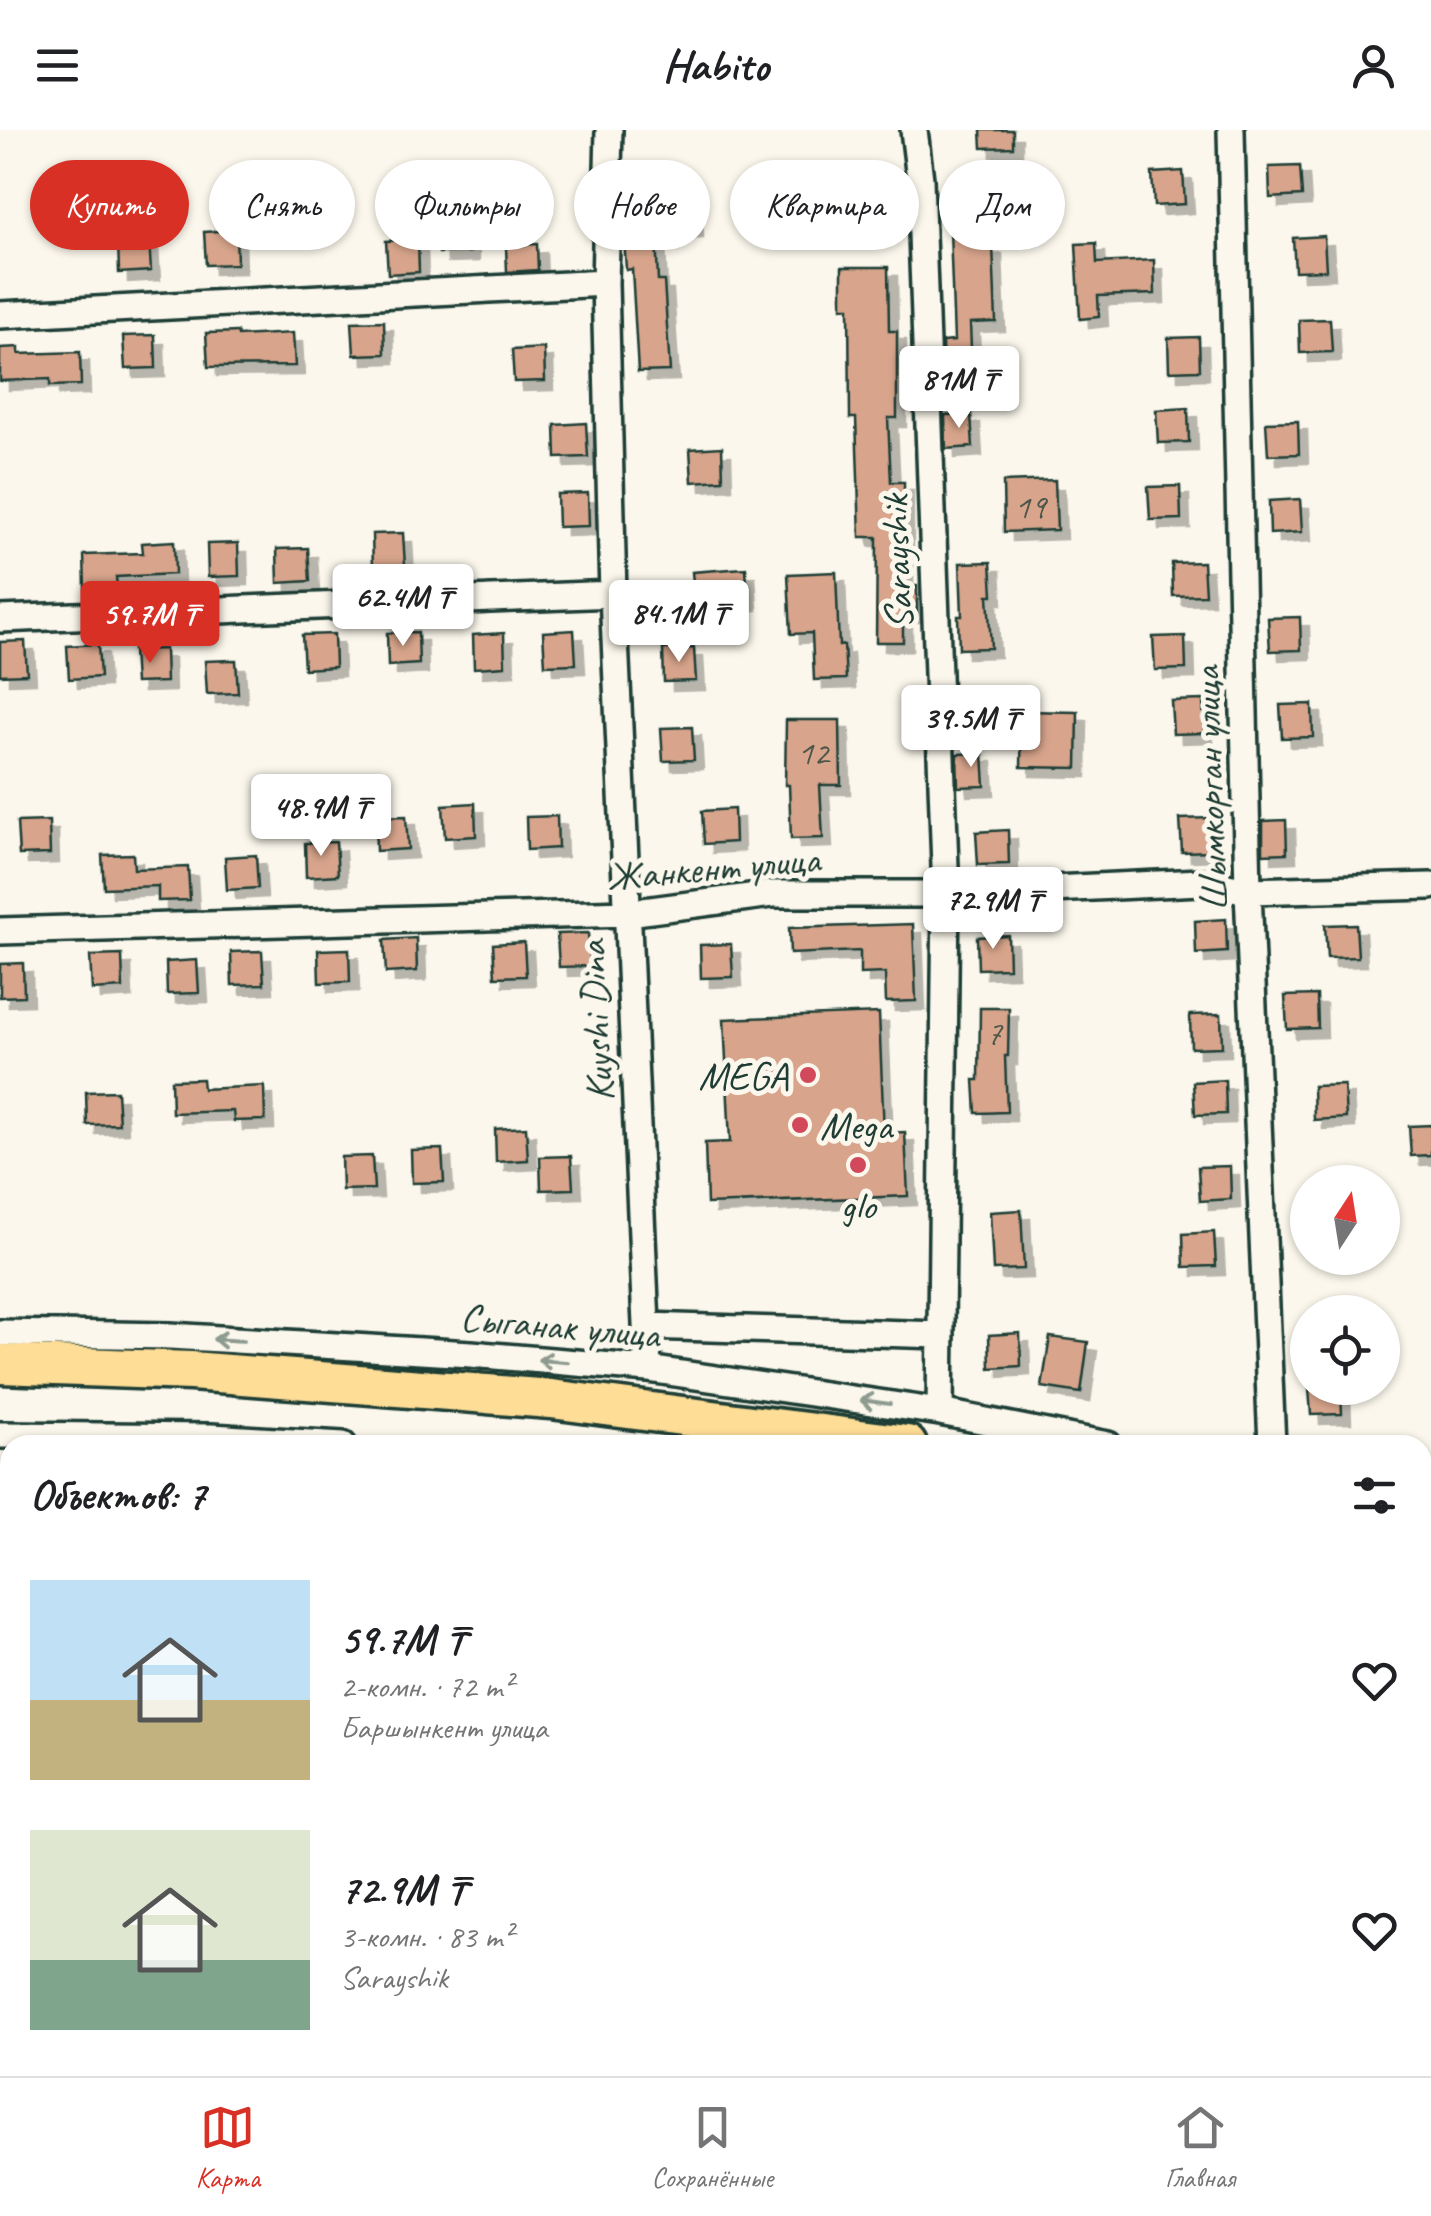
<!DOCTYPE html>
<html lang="ru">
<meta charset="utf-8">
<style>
body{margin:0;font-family:Caveat,sans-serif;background:#f6f6f6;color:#202124;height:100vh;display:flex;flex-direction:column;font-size:38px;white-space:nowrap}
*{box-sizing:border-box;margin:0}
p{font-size:32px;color:#757577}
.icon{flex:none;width:55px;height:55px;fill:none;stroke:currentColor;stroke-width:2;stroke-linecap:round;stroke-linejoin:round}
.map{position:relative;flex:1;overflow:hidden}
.details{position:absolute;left:0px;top:1305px;width:1432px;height:642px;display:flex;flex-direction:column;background:#fff;border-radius:30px 30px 0 0;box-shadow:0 2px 8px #0004}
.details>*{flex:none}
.hud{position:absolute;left:30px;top:30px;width:1372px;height:90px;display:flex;gap:20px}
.needle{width:65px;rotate:12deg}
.controls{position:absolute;left:1290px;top:1035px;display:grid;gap:20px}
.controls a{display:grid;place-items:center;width:110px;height:110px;border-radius:50%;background:#fff;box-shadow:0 2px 8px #0004;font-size:50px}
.price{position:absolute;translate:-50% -85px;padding:0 22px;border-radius:10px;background:#fff;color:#222;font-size:32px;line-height:65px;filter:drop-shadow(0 2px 5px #0008)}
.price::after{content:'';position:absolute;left:50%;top:60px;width:30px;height:22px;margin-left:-15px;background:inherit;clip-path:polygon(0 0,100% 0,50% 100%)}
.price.selected{background:#d93025;color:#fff}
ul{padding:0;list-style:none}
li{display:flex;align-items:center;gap:30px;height:250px;padding:0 30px}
li span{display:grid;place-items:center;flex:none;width:280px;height:200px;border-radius:0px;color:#555}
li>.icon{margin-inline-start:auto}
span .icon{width:120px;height:120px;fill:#fffc;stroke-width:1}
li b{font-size:42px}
h2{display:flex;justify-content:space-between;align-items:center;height:120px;padding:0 30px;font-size:42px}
.chip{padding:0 35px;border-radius:45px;background:#fff;box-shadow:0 2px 8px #0004;font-size:35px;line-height:90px}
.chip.selected{background:#d93025;color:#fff}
header{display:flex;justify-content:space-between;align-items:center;height:130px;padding:0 30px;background:#fff;font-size:45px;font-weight:800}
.dock{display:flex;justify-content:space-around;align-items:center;height:140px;border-top:2px solid #e0e0e0;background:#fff;font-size:28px;color:#757577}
.dock a{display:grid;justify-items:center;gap:5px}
.dock .selected{color:#d93025}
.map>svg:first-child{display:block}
</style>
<header><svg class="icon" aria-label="menu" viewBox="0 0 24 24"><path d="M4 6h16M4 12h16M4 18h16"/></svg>Habito<svg class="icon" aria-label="person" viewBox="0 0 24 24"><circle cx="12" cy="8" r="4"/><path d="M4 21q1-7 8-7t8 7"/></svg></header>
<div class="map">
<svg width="1431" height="1946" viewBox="0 0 1431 1946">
<defs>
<filter id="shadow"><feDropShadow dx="9" dy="9" stdDeviation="0" flood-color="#0004"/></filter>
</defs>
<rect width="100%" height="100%" fill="#fbf7ec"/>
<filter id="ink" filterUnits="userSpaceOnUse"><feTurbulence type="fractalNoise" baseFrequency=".01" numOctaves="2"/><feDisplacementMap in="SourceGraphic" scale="20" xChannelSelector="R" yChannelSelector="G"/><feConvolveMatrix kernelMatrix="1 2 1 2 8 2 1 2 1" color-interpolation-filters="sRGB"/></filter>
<g filter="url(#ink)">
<path fill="#c0e8a4" stroke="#70926c" stroke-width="2.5" d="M 573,1938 L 829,1938 L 807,1946 L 574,1946 Z"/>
<path fill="#d8a58c" stroke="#1f3d34" stroke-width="2.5" filter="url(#shadow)" d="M 981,0 L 1013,0 L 1013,17 L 982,18 Z
M 1300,36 L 1302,66 L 1270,68 L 1269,37 Z
M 1183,41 L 1185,74 L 1154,76 L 1152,43 Z
M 821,49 L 885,50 L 884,73 L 821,72 Z
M 98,52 L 99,86 L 68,87 L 66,54 Z
M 693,65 L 694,99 L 663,100 L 661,67 Z
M 323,66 L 324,99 L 293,100 L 291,67 Z
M 980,71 L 982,116 L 993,115 L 996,192 L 970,193 L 972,244 L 943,245 L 942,212 L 954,211 L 949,73 Z
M 469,89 L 470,122 L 439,123 L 437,90 Z
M 236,100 L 237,134 L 206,135 L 204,102 Z
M 656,105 L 658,151 L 664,151 L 670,241 L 638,242 L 632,139 L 626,140 L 624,107 Z
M 1324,106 L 1326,140 L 1295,141 L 1293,108 Z
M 149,108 L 151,141 L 119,143 L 118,110 Z
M 418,109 L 419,142 L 388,144 L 386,111 Z
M 1096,113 L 1097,133 L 1154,130 L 1155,164 L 1098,166 L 1099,187 L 1080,189 L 1076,114 Z
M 537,114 L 538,140 L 507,142 L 506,116 Z
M 842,137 L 888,137 L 889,201 L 897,201 L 897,288 L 888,288 L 891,352 L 904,352 L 904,456 L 917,456 L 917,483 L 903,483 L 903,512 L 876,512 L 877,407 L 860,407 L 856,288 L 850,288 L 849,177 L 842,177 Z
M 1330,189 L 1332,222 L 1300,223 L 1299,190 Z
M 384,191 L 385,224 L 354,225 L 352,192 Z
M 237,202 L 238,206 L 293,203 L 295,236 L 208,237 L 206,203 Z
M 155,205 L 156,238 L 125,239 L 123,206 Z
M 1199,207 L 1200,240 L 1169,241 L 1168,208 Z
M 19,217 L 19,224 L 80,222 L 81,255 L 50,256 L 50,249 L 0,251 L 0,218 Z
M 544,218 L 545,251 L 514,252 L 512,220 Z
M 1188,278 L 1189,312 L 1158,313 L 1156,280 Z
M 971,284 L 973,317 L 946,319 L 945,285 Z
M 1298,291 L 1299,324 L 1268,325 L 1266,292 Z
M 586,293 L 588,327 L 556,328 L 555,295 Z
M 722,317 L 723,350 L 692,352 L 690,319 Z
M 1055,350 L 1057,400 L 1004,402 L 1003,352 Z
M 1180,356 L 1181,389 L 1150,390 L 1148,357 Z
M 588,363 L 589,396 L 558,397 L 557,364 Z
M 1300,369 L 1302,402 L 1270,404 L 1269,371 Z
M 403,403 L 405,436 L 373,437 L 372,404 Z
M 174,411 L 175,444 L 116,447 L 117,456 L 85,458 L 84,425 L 143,423 L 142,413 Z
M 238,413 L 239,446 L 208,447 L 207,414 Z
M 308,418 L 310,451 L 278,453 L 277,419 Z
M 991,432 L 993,465 L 988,465 L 991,518 L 959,519 L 958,486 L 962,486 L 960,433 Z
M 1203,432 L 1205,465 L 1173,466 L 1172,433 Z
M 746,438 L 748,471 L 695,473 L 692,442 Z
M 836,442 L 839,516 L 844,515 L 846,549 L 814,550 L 812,503 L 791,504 L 788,444 Z
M 1300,487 L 1301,520 L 1270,521 L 1268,488 Z
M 574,500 L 576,534 L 545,535 L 543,502 Z
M 418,502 L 419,534 L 388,536 L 387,503 Z
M 504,503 L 505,536 L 474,538 L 473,505 Z
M 334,504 L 335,537 L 304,539 L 302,505 Z
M 1185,506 L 1186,539 L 1155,540 L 1153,507 Z
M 25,511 L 27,544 L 0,545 L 0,512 Z
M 98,514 L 100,547 L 69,549 L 67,516 Z
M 694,518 L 696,551 L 664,552 L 663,519 Z
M 165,519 L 166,552 L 135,553 L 133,520 Z
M 236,530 L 238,563 L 207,564 L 205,531 Z
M 1203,570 L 1204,603 L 1173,604 L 1171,571 Z
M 1312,574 L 1313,607 L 1282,608 L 1280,575 Z
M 1022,581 L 1078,582 L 1077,638 L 1021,637 Z
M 786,590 L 840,590 L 841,655 L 820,655 L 823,708 L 791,709 L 789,655 L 785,655 Z
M 692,597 L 694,630 L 663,631 L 661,598 Z
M 983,623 L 985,656 L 958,657 L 957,624 Z
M 475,673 L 476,706 L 445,708 L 443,675 Z
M 734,679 L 735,712 L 704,714 L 702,681 Z
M 406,686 L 408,719 L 376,721 L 375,687 Z
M 557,686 L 558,718 L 527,720 L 526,687 Z
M 1212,688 L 1213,721 L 1182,722 L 1180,689 Z
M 1286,690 L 1287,723 L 1263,724 L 1263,691 Z
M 49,691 L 50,724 L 19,725 L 17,692 Z
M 1008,700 L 1009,734 L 978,735 L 976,702 Z
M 336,712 L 338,745 L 306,747 L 305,713 Z
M 133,724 L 134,739 L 188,737 L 190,770 L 158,771 L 158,756 L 104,758 L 102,725 Z
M 256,725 L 258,758 L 227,760 L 225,727 Z
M 1226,789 L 1227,822 L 1196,824 L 1195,791 Z
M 913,794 L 916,871 L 886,872 L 885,843 L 860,844 L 860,821 L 790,824 L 789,798 Z
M 1356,794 L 1358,827 L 1327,828 L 1325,795 Z
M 588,803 L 590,836 L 559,837 L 557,804 Z
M 1008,805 L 1009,838 L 978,839 L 977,807 Z
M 416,808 L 417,841 L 386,843 L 384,810 Z
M 524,812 L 526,846 L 495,847 L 493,814 Z
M 731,814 L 733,847 L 701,848 L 700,815 Z
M 349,819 L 350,852 L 319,853 L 318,820 Z
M 262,821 L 264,854 L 232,855 L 231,822 Z
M 122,825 L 123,858 L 92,860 L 90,826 Z
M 197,830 L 199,863 L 167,864 L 166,832 Z
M 23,833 L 24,866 L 0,867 L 0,834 Z
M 1317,865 L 1318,898 L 1287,899 L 1285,866 Z
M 980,878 L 1009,878 L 1008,926 L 1005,926 L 1007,982 L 976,983 L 974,950 L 979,950 Z
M 879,883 L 884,1003 L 905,1002 L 908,1066 L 707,1074 L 705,1013 L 730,1012 L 724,889 Z
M 1221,884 L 1222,917 L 1191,918 L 1190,885 Z
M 202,949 L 203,959 L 264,956 L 265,990 L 234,991 L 233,981 L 172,983 L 171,950 Z
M 1225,950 L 1226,984 L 1195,985 L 1193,952 Z
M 1344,955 L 1346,988 L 1314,990 L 1313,956 Z
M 117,961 L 119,994 L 87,995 L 86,962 Z
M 1431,995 L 1431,1025 L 1411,1026 L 1409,996 Z
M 526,997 L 528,1030 L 496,1032 L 495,999 Z
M 442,1019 L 444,1052 L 412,1053 L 411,1020 Z
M 372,1026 L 374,1059 L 342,1060 L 341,1027 Z
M 571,1026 L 573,1059 L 541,1060 L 540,1027 Z
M 1230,1036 L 1231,1069 L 1200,1071 L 1198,1037 Z
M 1021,1080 L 1024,1139 L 993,1140 L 990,1082 Z
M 1214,1102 L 1216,1136 L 1184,1137 L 1183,1104 Z
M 1020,1203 L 1021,1236 L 990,1238 L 989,1205 Z
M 1050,1207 L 1088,1212 L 1081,1263 L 1042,1257 Z
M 1309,1258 L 1341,1258 L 1342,1284 L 1311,1285 Z"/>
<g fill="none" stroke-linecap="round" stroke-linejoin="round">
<g stroke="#1f3d34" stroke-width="32">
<path id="minor" d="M 609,0 L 605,153 L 613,464 L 648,1239
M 914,0 L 920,49 L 946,764 L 940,1282
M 1231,0 L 1248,761 L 1272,1315
M 0,185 L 605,153
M 0,489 L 613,464
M 0,801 L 628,783 L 772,764 L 946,764 L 1201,752 L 1248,761 L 1431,756
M 646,1196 L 941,1205
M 0,1203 L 170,1206 L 471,1224 L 648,1239 L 940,1282 L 1108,1315
M 0,1305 L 211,1307 L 343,1315
M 1422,1383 L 1431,1385
M 1422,1480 L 1431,1482
M 0,1517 L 10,1513
M 0,1615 L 10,1645
M 1422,1715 L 1431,1712
M 0,1848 L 10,1845
M 105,1938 L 107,1946
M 849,1946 L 874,1938"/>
</g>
<g stroke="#1f3d34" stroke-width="45">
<path id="highway" d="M 0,1234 L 191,1241 L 551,1269 L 907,1315
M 1422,1442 L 1431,1444"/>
</g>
<use href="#minor" stroke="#fbf7ec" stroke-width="25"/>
<use href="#highway" stroke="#fedd96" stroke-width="38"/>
</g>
<defs><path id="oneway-shaft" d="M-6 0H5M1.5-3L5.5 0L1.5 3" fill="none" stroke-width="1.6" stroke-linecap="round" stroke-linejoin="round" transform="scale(2.5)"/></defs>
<g stroke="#8d9a90">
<use href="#oneway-shaft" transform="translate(228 1210) rotate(-177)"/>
<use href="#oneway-shaft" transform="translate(553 1231) rotate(-175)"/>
<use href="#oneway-shaft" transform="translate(875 1272) rotate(-172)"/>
</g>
</g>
<g fill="#d1495b" stroke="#fbf7ec" stroke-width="4">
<circle cx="808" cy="945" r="10"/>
<circle cx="800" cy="995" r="10"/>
<circle cx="858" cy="1035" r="10"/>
</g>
<g text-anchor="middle" stroke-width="10" stroke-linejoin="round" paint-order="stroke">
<g font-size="35" fill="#4d574a">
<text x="1030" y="388">19</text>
<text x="813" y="634">12</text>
<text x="994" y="914">7</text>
</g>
<g font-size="40" fill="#1f3d34" stroke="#fbf7ec">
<text transform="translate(896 432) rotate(-92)" y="14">Sarayshik</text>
<text transform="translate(1209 659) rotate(-92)" y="14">Шымкорган улица</text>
<text transform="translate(713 737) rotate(-5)" y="14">Жанкент улица</text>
<text transform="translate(595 891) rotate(-93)" y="14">Kuyshi Dina</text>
<text transform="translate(560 1195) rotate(5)" y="14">Сыганак улица</text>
</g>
<g font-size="40" fill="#1f3d34" stroke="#fbf7ec" text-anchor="end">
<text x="788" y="959">MEGA</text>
<text x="820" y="1009" text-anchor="start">Mega</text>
<text x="858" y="1089" text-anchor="middle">glo</text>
</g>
</g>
</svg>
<div class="controls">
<a><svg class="needle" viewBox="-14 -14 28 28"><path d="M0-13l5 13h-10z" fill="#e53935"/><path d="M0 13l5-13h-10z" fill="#757577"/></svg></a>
<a><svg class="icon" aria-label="locate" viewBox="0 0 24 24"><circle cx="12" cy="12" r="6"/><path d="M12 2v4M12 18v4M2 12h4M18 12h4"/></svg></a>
</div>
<b class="price" style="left:959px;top:301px">81M ₸</b>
<b class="price" style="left:403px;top:519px">62.4M ₸</b>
<b class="price" style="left:679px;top:535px">84.1M ₸</b>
<b class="price selected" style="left:150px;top:536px">59.7M ₸</b>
<b class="price" style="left:971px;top:640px">39.5M ₸</b>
<b class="price" style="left:321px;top:729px">48.9M ₸</b>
<b class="price" style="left:993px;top:822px">72.9M ₸</b>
<div class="hud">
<a class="chip selected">Купить</a>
<a class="chip">Снять</a>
<a class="chip">Фильтры</a>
<a class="chip">Новое</a>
<a class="chip">Квартира</a>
<a class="chip">Дом</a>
</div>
<section class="details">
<h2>Объектов: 7<svg class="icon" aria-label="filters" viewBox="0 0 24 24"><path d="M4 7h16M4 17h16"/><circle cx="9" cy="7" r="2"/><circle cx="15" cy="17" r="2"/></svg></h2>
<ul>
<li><span style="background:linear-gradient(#bfe0f5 60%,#c2b280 0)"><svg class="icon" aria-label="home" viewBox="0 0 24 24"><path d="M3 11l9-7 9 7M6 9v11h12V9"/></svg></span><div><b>59.7M ₸</b><p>2-комн. · 72 m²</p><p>Баршынкент улица</p></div><svg class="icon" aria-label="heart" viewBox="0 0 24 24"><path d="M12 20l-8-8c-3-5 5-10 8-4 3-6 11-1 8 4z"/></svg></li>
<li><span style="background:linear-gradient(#dfe7d0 65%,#7fa58c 0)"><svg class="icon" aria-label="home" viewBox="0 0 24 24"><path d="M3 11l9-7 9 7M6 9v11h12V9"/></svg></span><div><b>72.9M ₸</b><p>3-комн. · 83 m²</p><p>Sarayshik</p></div><svg class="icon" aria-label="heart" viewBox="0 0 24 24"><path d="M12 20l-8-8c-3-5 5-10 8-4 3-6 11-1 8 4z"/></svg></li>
</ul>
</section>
</div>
<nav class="dock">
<a class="selected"><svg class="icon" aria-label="map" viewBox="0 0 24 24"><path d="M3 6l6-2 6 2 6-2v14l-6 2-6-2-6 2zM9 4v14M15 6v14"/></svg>Карта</a>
<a><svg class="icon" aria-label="saved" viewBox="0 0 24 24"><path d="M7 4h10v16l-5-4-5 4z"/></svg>Сохранённые</a>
<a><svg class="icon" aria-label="home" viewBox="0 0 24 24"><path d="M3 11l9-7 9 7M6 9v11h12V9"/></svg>Главная</a>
</nav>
